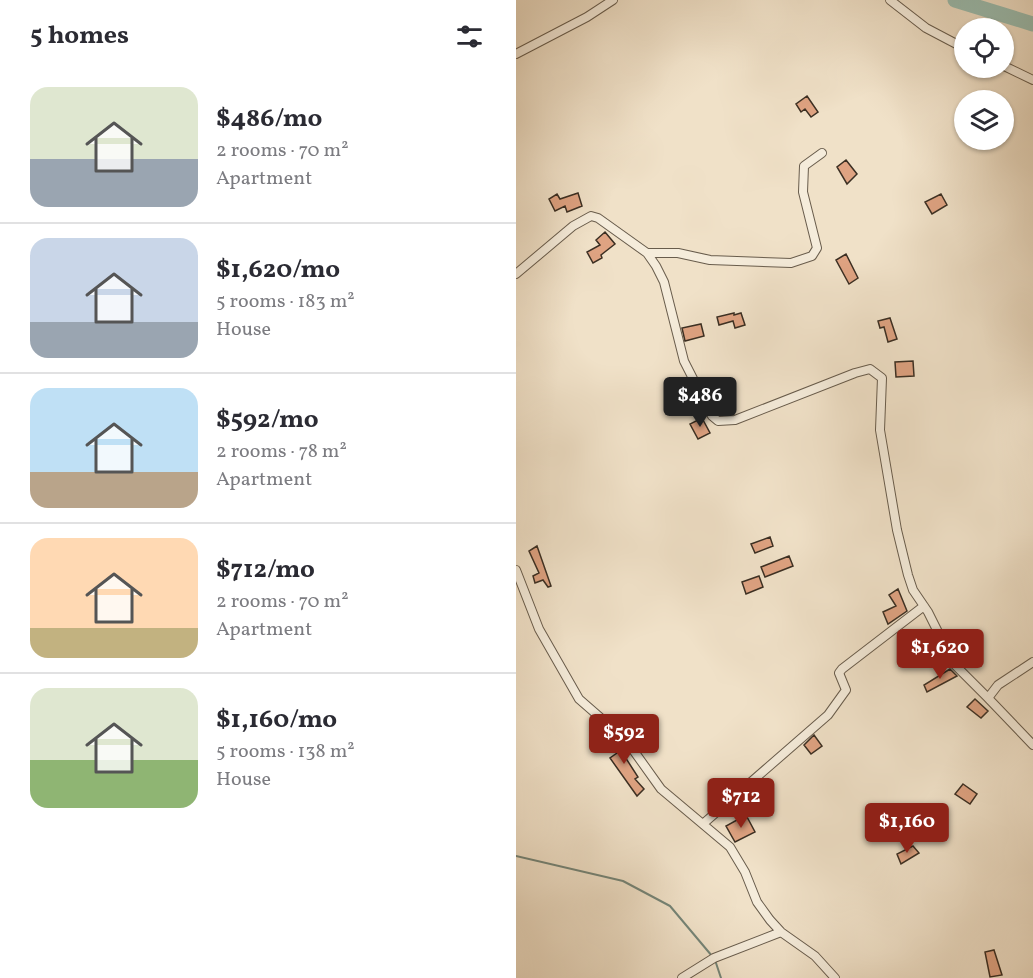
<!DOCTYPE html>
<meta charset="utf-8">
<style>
body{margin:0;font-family:Vollkorn,serif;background:#f2f2f3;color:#2b2b33;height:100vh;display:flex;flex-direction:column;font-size:22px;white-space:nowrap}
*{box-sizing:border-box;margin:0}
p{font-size:20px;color:#7c7c81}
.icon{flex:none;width:33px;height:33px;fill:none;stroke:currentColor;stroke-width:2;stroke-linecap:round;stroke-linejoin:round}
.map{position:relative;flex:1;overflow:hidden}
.panel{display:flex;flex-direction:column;background:#fff;width:516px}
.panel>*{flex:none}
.buttons{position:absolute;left:438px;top:18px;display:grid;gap:12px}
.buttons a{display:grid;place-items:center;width:60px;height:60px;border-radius:50%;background:#fff;box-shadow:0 2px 4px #0004;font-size:30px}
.price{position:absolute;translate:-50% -51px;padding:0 14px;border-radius:6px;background:#8f2418;color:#fff;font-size:20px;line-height:39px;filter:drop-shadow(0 2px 3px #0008)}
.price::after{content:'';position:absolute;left:50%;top:36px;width:18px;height:14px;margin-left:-9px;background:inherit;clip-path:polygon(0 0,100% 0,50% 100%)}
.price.on{background:#222;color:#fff}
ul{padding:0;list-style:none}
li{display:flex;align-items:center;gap:18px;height:150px;padding:0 30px}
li+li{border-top:2px solid #e1e1e2}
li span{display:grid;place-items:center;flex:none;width:168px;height:120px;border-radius:18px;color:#555}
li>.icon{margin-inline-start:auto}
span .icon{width:72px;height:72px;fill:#fffc;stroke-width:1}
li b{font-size:26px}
h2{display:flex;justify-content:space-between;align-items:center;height:72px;padding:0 30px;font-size:26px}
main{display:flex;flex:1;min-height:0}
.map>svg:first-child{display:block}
</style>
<main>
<section class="panel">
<h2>5 homes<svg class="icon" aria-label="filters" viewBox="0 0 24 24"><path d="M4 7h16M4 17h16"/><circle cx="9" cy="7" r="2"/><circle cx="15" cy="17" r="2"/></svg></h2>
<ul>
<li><span style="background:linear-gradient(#dfe7d0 60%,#9aa5b1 0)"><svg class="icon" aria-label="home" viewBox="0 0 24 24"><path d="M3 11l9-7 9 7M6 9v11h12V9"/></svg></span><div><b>$486/mo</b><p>2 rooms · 70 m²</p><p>Apartment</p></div></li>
<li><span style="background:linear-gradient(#c9d6e8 70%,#9aa5b1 0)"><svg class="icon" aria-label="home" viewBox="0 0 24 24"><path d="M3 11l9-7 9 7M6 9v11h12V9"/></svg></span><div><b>$1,620/mo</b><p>5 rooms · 183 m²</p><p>House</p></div></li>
<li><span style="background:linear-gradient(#bfe0f5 70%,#b9a48a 0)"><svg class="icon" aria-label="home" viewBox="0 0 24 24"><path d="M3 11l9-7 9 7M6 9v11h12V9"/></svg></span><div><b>$592/mo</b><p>2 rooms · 78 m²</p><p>Apartment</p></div></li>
<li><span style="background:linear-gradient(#ffd9b3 75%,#c2b280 0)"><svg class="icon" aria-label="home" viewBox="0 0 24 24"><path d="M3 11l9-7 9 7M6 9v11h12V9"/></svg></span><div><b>$712/mo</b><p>2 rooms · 70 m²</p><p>Apartment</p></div></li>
<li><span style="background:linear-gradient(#dfe7d0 60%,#8fb573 0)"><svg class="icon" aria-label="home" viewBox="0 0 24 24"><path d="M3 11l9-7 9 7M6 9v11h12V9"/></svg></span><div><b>$1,160/mo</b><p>5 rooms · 138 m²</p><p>House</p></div></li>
</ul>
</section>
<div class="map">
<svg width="517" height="978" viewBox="0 0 517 978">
<rect width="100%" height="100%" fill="#f0e1c8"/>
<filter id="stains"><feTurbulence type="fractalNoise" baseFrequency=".00333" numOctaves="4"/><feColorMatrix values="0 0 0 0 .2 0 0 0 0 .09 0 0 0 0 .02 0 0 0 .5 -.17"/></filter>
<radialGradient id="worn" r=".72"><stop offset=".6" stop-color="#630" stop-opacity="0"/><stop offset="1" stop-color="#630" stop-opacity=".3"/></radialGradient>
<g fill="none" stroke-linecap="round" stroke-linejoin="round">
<path stroke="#758578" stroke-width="2" d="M 0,856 L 107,881 L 154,906 L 196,956
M 199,960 L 205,978"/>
<path stroke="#9bbeb1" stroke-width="15" d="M 439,0 L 517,24"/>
</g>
<path fill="#dfa382" stroke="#3b2f23" stroke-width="1.5" d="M 291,96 L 302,112 L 295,117 L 289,109 L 285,112 L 280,104 Z
M 330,160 L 341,174 L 331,184 L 321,167 Z
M 62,193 L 66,206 L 51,212 L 49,206 L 39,211 L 33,199 L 41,194 L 44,199 Z
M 425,194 L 431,205 L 416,214 L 409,202 Z
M 89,232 L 99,244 L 85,255 L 86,258 L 77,263 L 71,252 L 84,245 L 80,240 Z
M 330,254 L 342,278 L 333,284 L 320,260 Z
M 218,313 L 218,315 L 225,313 L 229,325 L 219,328 L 217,321 L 203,325 L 201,317 Z
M 374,318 L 381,339 L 372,342 L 368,327 L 364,328 L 362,321 Z
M 185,324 L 188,336 L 169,341 L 166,328 Z
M 397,361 L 398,376 L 380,377 L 379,362 Z
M 186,418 L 194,433 L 182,439 L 174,424 Z
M 254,537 L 257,546 L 239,553 L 235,544 Z
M 21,546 L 35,586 L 32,587 L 27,580 L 19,583 L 17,576 L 23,573 L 13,551 Z
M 273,556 L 277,566 L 249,577 L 245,567 Z
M 243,576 L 247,587 L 230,594 L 226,582 Z
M 382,589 L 391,611 L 372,624 L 367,612 L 380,606 L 373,595 Z
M 434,669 L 441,676 L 411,692 L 408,685 Z
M 459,699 L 472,711 L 465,718 L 451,707 Z
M 94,734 L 104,743 L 102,746 L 122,777 L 119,779 L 128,789 L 121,796 L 94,758 L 101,753 L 87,742 Z
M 298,735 L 306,746 L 295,754 L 288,745 Z
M 447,784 L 461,794 L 454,804 L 439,794 Z
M 230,815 L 239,832 L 219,842 L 210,826 Z
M 397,846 L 403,853 L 385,864 L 381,854 Z
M 478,950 L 486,975 L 474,977 L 469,952 Z"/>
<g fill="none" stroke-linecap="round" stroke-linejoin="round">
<g stroke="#685c4c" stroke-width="10">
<path id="street" d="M 374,0 L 410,28 L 448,48
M 0,54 L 71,17 L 97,0
M 488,66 L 517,80
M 131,253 L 162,253 L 194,260 L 275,263 L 296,256 L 301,248 L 287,192 L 288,166 L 306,153
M 0,274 L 57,226 L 75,216 L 82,218 L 131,253 L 140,266 L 148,282 L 168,361 L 196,416 L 202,421 L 219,420 L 339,373 L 354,369 L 366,378 L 364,430 L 381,530 L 392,575 L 397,590 L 412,612 L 438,664 L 472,698
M 0,570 L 23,629 L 63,699 L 110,740 L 145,789 L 214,847 L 229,872 L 241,902 L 254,920 L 265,932 L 299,956 L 319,978
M 517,662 L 482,685 L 472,698 L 517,745
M 188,823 L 312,715 L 330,690 L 323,673 L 326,669 L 408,606
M 166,978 L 198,958 L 265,932"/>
</g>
<use href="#street" stroke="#f5ecdb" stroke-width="8"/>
</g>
<rect width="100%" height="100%" filter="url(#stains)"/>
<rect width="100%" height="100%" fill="url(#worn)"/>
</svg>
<div class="buttons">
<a><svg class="icon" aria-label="locate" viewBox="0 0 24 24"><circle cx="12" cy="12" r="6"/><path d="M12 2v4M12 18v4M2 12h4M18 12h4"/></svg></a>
<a><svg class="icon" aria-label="layers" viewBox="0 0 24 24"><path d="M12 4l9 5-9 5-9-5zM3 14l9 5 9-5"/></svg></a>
</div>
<b class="price on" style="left:184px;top:428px">$486</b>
<b class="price" style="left:424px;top:680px">$1,620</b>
<b class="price" style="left:108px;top:765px">$592</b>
<b class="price" style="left:225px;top:829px">$712</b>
<b class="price" style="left:391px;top:854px">$1,160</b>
</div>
</main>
